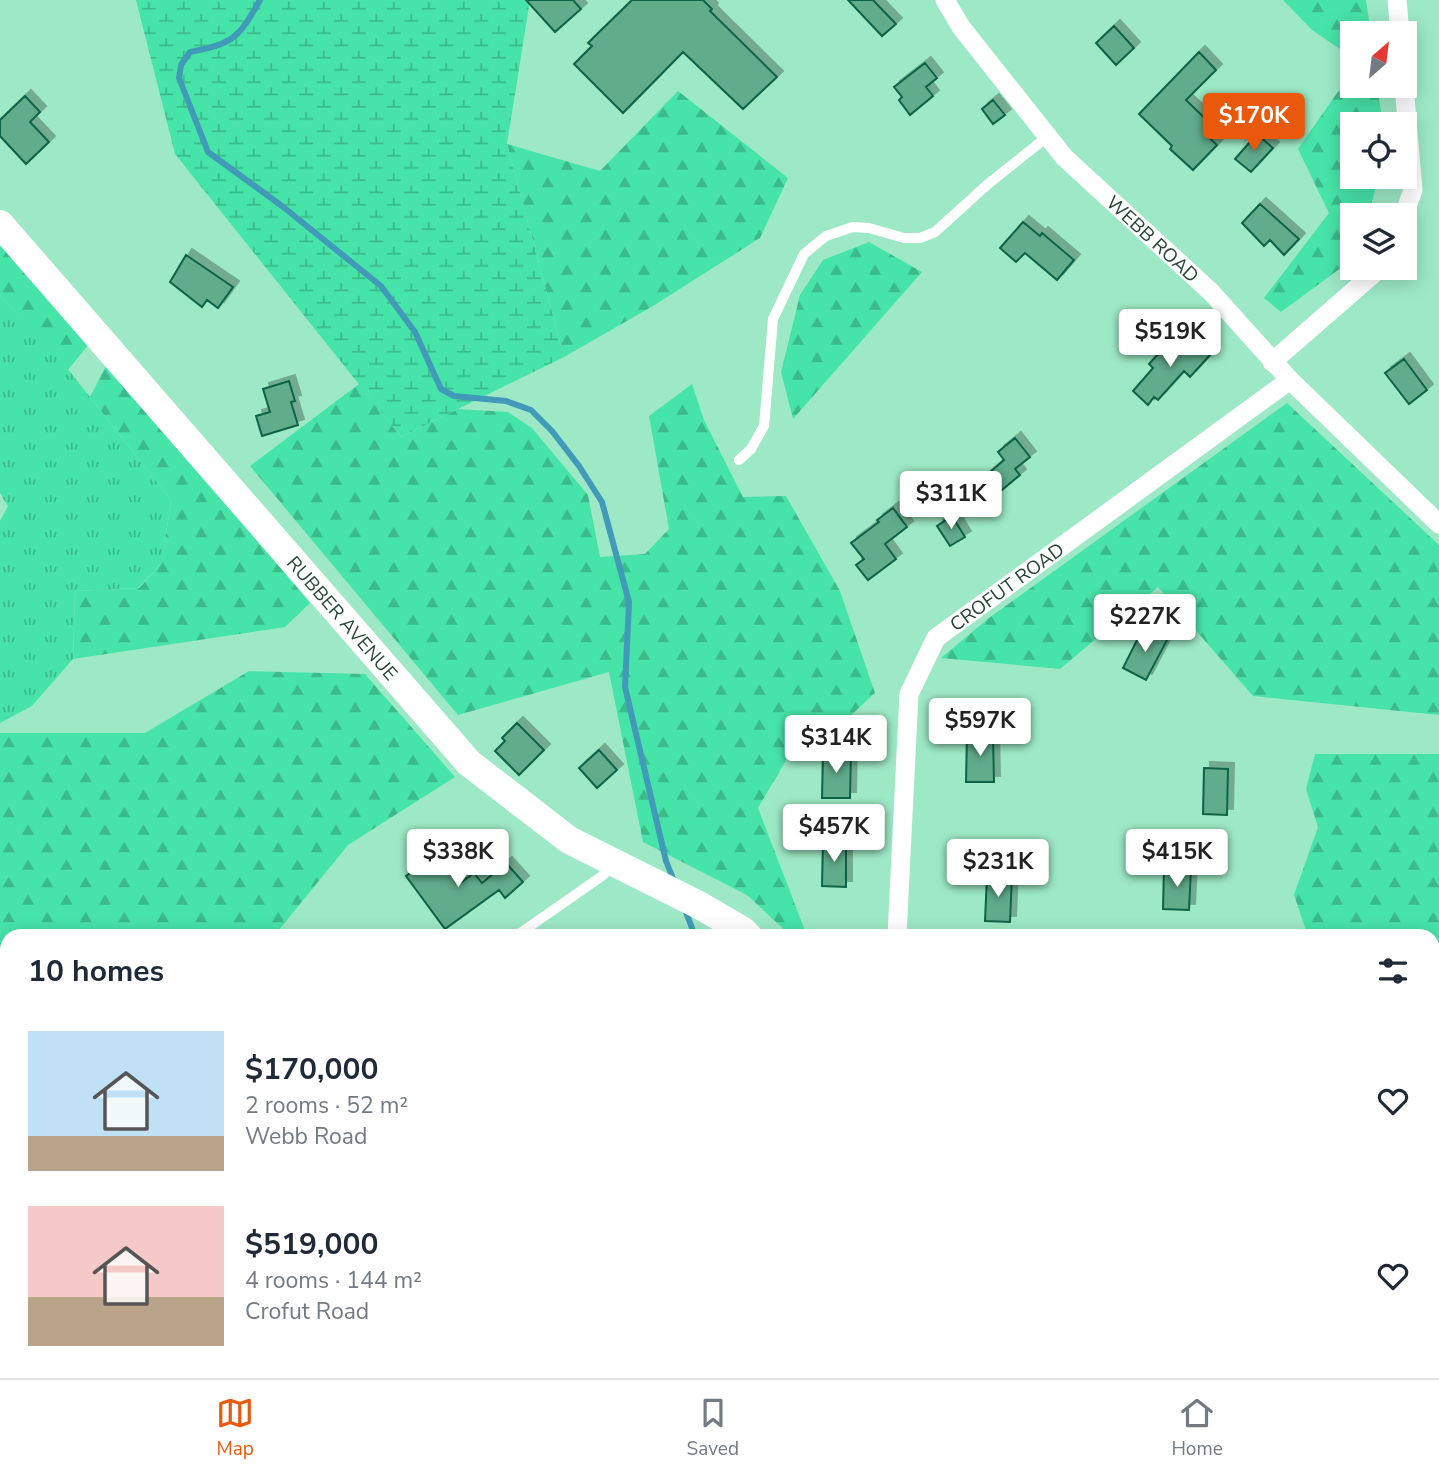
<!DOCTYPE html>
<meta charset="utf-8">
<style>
body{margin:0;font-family:"Nunito Sans",sans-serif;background:#f2f2f3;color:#1f2937;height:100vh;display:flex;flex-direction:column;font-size:26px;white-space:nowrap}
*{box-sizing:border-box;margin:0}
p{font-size:23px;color:#747a83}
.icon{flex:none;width:38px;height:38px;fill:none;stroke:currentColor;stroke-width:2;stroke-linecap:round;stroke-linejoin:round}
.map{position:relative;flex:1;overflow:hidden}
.side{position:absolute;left:0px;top:929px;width:1440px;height:450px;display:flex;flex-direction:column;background:#fff;border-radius:21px 21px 0 0;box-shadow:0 4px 18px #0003}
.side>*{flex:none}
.needle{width:46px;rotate:28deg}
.fabs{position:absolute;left:1340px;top:21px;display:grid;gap:14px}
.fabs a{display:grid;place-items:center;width:77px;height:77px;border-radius:0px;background:#fff;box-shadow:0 4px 18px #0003;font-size:35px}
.price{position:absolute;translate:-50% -60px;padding:0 16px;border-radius:7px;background:#fff;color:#222;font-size:23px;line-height:46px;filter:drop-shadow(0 2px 4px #0008)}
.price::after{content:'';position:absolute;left:50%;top:42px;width:21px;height:16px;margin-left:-10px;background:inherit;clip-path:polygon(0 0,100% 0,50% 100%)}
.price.selected{background:#ea580c;color:#fff}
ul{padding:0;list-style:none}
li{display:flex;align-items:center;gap:21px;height:175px;padding:0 28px}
li span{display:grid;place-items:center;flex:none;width:196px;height:140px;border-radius:0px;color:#555}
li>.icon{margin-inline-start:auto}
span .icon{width:84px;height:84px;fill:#fffc;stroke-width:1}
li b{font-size:30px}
h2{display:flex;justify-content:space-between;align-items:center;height:84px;padding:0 28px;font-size:30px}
.dock{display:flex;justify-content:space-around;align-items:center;height:98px;border-top:2px solid #e0e1e3;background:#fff;font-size:19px;color:#747a83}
.dock a{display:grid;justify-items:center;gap:4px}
.dock .selected{color:#ea580c}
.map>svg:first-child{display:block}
</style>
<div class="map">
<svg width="1439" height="1378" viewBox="0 0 1439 1378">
<defs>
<pattern id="grass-tufts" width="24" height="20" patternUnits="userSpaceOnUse" patternTransform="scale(1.75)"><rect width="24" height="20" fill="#47e4a9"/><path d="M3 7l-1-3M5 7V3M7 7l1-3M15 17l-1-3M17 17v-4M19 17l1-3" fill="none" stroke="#3bba8a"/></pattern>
<pattern id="forest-firs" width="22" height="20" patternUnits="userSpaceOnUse" patternTransform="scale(1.75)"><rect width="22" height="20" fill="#47e4a9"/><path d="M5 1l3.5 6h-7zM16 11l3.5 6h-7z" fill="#3bba8a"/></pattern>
<pattern id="wetland-marsh" width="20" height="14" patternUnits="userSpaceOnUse" patternTransform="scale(1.75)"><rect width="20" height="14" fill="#47e4a9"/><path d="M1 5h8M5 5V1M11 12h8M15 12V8" fill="none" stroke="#3bba8a"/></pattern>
<filter id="shadow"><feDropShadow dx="6" dy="-6" stdDeviation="0" flood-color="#0004"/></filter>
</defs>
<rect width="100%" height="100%" fill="#9de9c5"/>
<path fill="url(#grass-tufts)" d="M 0,295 L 60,359 L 171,500 L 162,563 L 138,588 L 75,591 L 73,659 L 32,706 L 0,723 L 0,521 L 8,506 L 0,493 Z"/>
<path fill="url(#forest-firs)" d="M 1283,0 L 1366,0 L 1371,33 L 1353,33 L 1353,58 L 1312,30 Z
M 1353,70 L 1353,86 L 1377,86 L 1383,124 L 1353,124 L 1353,177 L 1379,177 L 1368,215 L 1353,215 L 1353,259 L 1281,312 L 1264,298 L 1329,213 L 1298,149 Z
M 678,91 L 788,178 L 760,238 L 653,306 L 564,357 L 507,144 L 600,171 Z
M 869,242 L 922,272 L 793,419 L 781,372 L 800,295 L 823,260 Z
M 0,243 L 88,345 L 68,370 L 0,295 Z
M 107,364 L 310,603 L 285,627 L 73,659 L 75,591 L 139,588 L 162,563 L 171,500 L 90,397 Z
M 359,384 L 401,437 L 458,409 L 508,412 L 532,428 L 588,495 L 600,557 L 645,554 L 669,529 L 649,416 L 692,384 L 704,420 L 743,497 L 786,496 L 840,591 L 875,693 L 849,717 L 795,745 L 758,808 L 807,936 L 791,936 L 747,895 L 643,842 L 609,672 L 458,715 L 250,466 Z
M 1287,403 L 1439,545 L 1439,715 L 1253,696 L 1158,587 L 1060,669 L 941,658 L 989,618 Z
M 249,671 L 365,674 L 455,777 L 348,845 L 274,936 L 7,936 L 7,1372 L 67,1372 L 61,1378 L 0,1378 L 0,733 L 145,733 Z
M 1315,754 L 1439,754 L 1439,1371 L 1397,1378 L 1079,1378 L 1079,1372 L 1433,1372 L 1433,936 L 1308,936 L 1294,895 L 1318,827 L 1306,789 Z
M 655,1372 L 785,1372 L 786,1378 L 655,1378 L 657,1374 Z"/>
<path fill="url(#wetland-marsh)" d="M 136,0 L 530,0 L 507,144 L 564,357 L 401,437 L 175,154 Z"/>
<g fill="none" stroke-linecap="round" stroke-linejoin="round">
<path stroke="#419ab8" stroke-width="6" d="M 260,0 C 238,39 234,43 190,52 L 181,65 L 179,78 L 208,152 L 282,206 L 381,286 L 415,332 L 441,389 L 454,396 L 506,401 L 531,410 L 552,431 L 579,466 L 602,502 L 629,602 L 625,687 L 666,861 L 674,881
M 684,907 L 695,936
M 767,1372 L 768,1378"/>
</g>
<path fill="#61ac8b" stroke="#0e6346" stroke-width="2" filter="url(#shadow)" d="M 526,0 L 573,0 L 581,9 L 555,32 Z
M 632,0 L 703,0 L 712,9 L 710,11 L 777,77 L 743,109 L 683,52 L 623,113 L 574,64 L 592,46 L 588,43 Z
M 848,0 L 873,0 L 896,24 L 882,36 Z
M 1114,26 L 1134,48 L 1116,65 L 1096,43 Z
M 1199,52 L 1216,70 L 1186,100 L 1214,127 L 1206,135 L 1217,145 L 1193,170 L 1170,149 L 1172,146 L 1139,114 Z
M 925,63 L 937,78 L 926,87 L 933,96 L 910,115 L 899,100 L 902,97 L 894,87 Z
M 25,96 L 40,112 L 30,122 L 49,142 L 26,164 L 0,136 L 0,120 Z
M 993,100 L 1005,115 L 993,124 L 982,109 Z
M 1257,134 L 1273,148 L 1251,172 L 1235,159 Z
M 1260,204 L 1299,239 L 1284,255 L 1270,240 L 1264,246 L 1242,223 Z
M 1023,222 L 1040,236 L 1042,233 L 1074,260 L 1057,280 L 1025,253 L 1016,262 L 1000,248 Z
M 186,255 L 233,287 L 218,308 L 207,300 L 202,307 L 170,282 Z
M 1192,338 L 1210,355 L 1190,377 L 1184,371 L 1158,400 L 1154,397 L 1148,405 L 1133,391 L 1153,368 L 1149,364 L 1169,342 L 1180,351 Z
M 1404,359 L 1427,390 L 1409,404 L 1385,373 Z
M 289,381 L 295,401 L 291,402 L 298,425 L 262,436 L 256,416 L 270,412 L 263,389 Z
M 1015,438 L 1030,457 L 1015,469 L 1020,475 L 997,494 L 983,478 L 1004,460 L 998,452 Z
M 893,508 L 907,527 L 885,544 L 896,559 L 868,580 L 856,565 L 864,559 L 851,543 L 879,522 L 877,520 Z
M 952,516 L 965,537 L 950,546 L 937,526 Z
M 1143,628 L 1167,640 L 1146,680 L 1123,668 Z
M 517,723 L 544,750 L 519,775 L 495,751 L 505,741 L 502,738 Z
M 967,734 L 993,734 L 994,782 L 966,782 Z
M 599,750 L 617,770 L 597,788 L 579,768 Z
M 823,752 L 851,753 L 850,798 L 822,798 Z
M 1204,768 L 1228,769 L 1227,815 L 1203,814 Z
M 823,840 L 846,841 L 846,887 L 822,886 Z
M 438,853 L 459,884 L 474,873 L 482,883 L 506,863 L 523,882 L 505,898 L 499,890 L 445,929 L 406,876 Z
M 1164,868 L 1191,869 L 1189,910 L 1163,909 Z
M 987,876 L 1012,877 L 1010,922 L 985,921 Z"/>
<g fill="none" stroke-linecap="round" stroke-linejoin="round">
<path stroke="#fff" stroke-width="10" d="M 739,460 L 751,449 L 764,426 L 773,319 L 804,254 L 826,236 L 853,227 L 869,228 L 904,238 L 920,238 L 935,232 L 988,184 L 1047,137
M 516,936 L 602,876 L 614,864
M 449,1372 L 452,1378"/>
<g stroke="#fff" stroke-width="19">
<path id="s1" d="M 945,0 L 961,27 L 1064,157 L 1211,292 L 1290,380 L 1439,524"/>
<path d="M 1397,0 L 1400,33"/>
<path d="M 1404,215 L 1413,190 L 1404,86"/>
<path d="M 1272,362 L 1380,268"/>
<path id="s2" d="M 897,936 L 909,694 L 936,638 L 1290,380"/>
</g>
<g stroke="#fff" stroke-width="28">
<path id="s3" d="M 0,224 L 469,763 L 569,840 L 699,905 L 742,930 L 748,936"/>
<path d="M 865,1372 L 865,1378"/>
</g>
</g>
<g text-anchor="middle" stroke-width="5" stroke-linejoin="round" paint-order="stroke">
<g font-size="19" fill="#254436" stroke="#aaf6d2">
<text dy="7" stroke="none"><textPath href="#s1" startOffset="318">WEBB ROAD</textPath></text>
<text dy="7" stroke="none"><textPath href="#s2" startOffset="392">CROFUT ROAD</textPath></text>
<text dy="7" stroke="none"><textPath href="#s3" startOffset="522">RUBBER AVENUE</textPath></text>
</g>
</g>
</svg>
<div class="fabs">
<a><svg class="needle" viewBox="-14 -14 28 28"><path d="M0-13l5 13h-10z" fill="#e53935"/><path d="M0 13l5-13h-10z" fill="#747a83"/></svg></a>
<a><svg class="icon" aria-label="locate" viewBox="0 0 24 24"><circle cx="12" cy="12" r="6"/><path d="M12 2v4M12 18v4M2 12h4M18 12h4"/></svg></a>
<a><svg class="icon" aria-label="layers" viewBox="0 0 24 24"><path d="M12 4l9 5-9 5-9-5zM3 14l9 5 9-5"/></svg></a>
</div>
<b class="price selected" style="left:1254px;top:153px">$170K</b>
<b class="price" style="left:1170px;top:369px">$519K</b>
<b class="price" style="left:951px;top:531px">$311K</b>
<b class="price" style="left:1145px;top:654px">$227K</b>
<b class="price" style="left:980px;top:758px">$597K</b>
<b class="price" style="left:836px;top:775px">$314K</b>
<b class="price" style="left:834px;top:864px">$457K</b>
<b class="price" style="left:458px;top:889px">$338K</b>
<b class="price" style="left:1177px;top:889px">$415K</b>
<b class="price" style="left:998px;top:899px">$231K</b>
<section class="side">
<h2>10 homes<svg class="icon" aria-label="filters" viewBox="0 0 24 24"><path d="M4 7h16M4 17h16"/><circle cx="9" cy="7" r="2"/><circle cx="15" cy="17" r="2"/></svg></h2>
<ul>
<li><span style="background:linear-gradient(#bfe0f5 75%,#b9a48a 0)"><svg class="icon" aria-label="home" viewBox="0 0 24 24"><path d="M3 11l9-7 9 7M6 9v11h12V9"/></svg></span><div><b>$170,000</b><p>2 rooms · 52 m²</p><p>Webb Road</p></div><svg class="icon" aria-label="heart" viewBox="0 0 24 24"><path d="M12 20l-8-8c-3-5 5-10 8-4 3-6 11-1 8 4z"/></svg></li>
<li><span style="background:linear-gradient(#f6c9c9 65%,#b9a48a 0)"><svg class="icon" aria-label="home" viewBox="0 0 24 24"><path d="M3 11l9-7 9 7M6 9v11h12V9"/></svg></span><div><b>$519,000</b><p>4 rooms · 144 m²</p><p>Crofut Road</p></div><svg class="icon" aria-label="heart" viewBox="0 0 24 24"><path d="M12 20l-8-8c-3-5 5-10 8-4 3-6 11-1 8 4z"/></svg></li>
</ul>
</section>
</div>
<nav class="dock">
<a class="selected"><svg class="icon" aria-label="map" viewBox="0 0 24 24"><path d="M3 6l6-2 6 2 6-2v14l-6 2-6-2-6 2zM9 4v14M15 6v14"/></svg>Map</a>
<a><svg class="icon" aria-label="saved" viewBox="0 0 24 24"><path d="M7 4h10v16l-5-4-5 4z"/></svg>Saved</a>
<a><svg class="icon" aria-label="home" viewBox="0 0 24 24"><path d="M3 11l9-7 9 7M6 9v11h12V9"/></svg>Home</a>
</nav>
